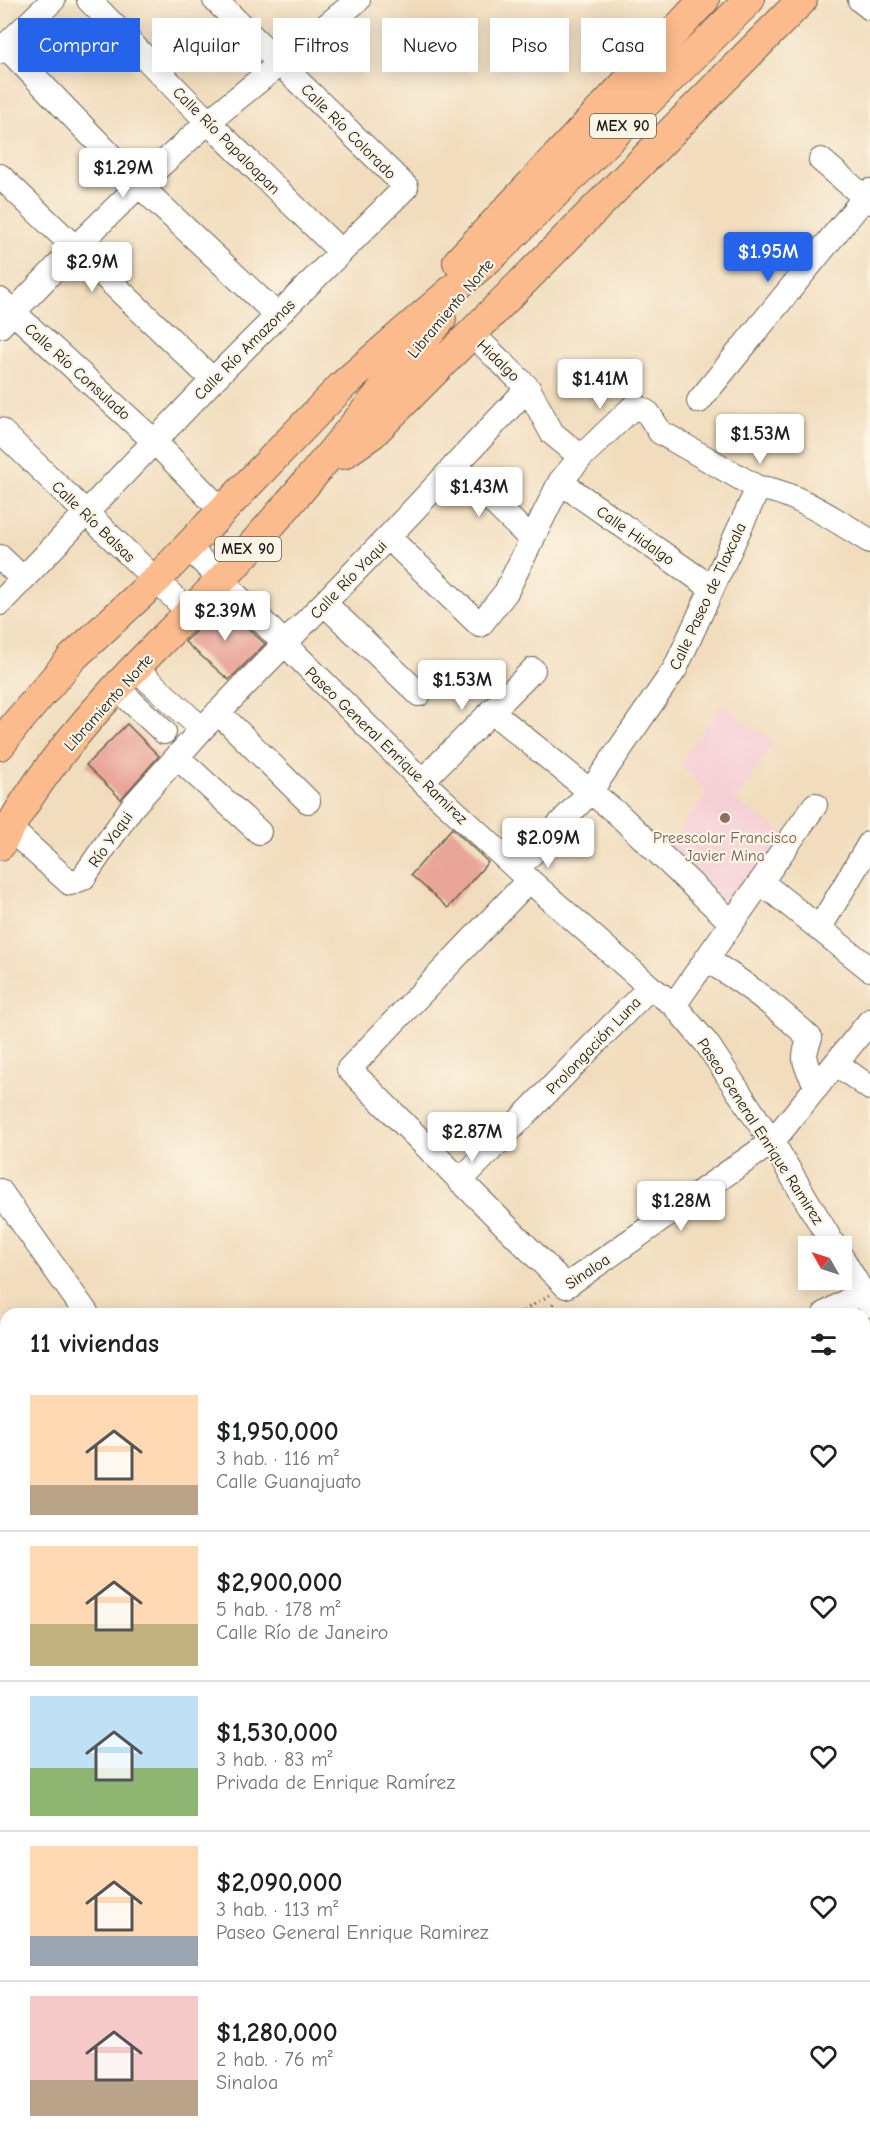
<!DOCTYPE html>
<html lang="es">
<meta charset="utf-8">
<style>
body{margin:0;font-family:"Comic Neue",sans-serif;background:#f2f2f2;color:#202124;height:100vh;display:flex;flex-direction:column;font-size:22px;white-space:nowrap}
*{box-sizing:border-box;margin:0}
p{font-size:20px;color:#757577}
.icon{flex:none;width:33px;height:33px;fill:none;stroke:currentColor;stroke-width:2;stroke-linecap:round;stroke-linejoin:round}
.map{position:relative;flex:1;overflow:hidden}
.sheet{position:absolute;left:0px;top:1308px;width:870px;height:836px;display:flex;flex-direction:column;background:#fff;border-radius:18px 18px 0 0;box-shadow:0 3px 15px #0003}
.sheet>*{flex:none}
.hud{position:absolute;left:18px;top:18px;width:834px;height:54px;display:flex;gap:12px}
.needle{width:39px;rotate:309deg}
.buttons{position:absolute;left:798px;top:1236px;display:grid;gap:12px}
.buttons a{display:grid;place-items:center;width:54px;height:54px;border-radius:0px;background:#fff;box-shadow:0 3px 15px #0003;font-size:30px}
.price{position:absolute;translate:-50% -51px;padding:0 14px;border-radius:6px;background:#fff;color:#222;font-size:20px;line-height:39px;filter:drop-shadow(0 2px 3px #0008)}
.price::after{content:'';position:absolute;left:50%;top:36px;width:18px;height:14px;margin-left:-9px;background:inherit;clip-path:polygon(0 0,100% 0,50% 100%)}
.price.selected{background:#2563eb;color:#fff}
ul{padding:0;list-style:none}
li{display:flex;align-items:center;gap:18px;height:150px;padding:0 30px}
li+li{border-top:2px solid #e0e0e0}
li span{display:grid;place-items:center;flex:none;width:168px;height:120px;border-radius:0px;color:#555}
li>.icon{margin-inline-start:auto}
span .icon{width:72px;height:72px;fill:#fffc;stroke-width:1}
li b{font-size:26px}
h2{display:flex;justify-content:space-between;align-items:center;height:72px;padding:0 30px;font-size:26px}
.tag{padding:0 21px;border-radius:0px;background:#fff;box-shadow:0 3px 15px #0003;font-size:21px;line-height:54px}
.tag.selected{background:#2563eb;color:#fff}
.map>svg:first-child{display:block}
</style>
<div class="map">
<svg width="870" height="2143" viewBox="0 0 870 2143">
<rect width="100%" height="100%" fill="#fcf5e5"/>
<filter id="ink" filterUnits="userSpaceOnUse"><feTurbulence type="fractalNoise" baseFrequency=".0167" numOctaves="2"/><feDisplacementMap in="SourceGraphic" scale="12" xChannelSelector="R" yChannelSelector="G"/><feConvolveMatrix kernelMatrix="1 2 1 2 8 2 1 2 1" color-interpolation-filters="sRGB"/></filter>
<filter id="wash" filterUnits="userSpaceOnUse"><feTurbulence type="fractalNoise" baseFrequency=".008" numOctaves="4" result="noise"/><feDisplacementMap in="SourceGraphic" scale="24" xChannelSelector="R" yChannelSelector="G"/><feGaussianBlur stdDeviation="1.35" result="paint"/><feColorMatrix in="noise" values="0 0 0 0 0 0 0 0 0 0 0 0 0 0 0 0 0 1.4 0 .05"/><feComposite in="paint" operator="in"/></filter>
<g filter="url(#wash)">
<rect width="100%" height="100%" fill="#f1ddbd"/>
<path fill="#f6cfd6" d="M 721,704 L 773,742 L 736,801 L 786,835 L 726,909 L 662,854 L 707,793 L 680,764 Z"/>
<g fill="none" stroke-linecap="round" stroke-linejoin="round">
<path stroke="#54bbd2" stroke-width="4.5" d="M 864,1368 L 870,1363
M 0,1975 L 6,1971"/>
</g>
<g id="blocks">
<path fill="#e9a598" d="M 222,604 L 265,644 L 229,680 L 185,642 Z
M 127,724 L 159,756 L 121,799 L 86,765 Z
M 452,828 L 488,862 L 448,908 L 411,875 Z"/>
</g>
</g>
<g filter="url(#ink)">
<use href="#blocks" fill-opacity="0" stroke="#676054" stroke-width="1.5"/>
<g fill="none" stroke-linecap="round" stroke-linejoin="round">
<g stroke="#676054" stroke-width="26">
<path id="minor" d="M 89,0 L 208,122 L 341,252
M 860,0 L 870,8
M 5,46 L 139,185 L 277,315
M 0,51 L 53,0
M 821,160 L 870,202
M 0,176 L 213,380
M 0,300 L 155,442 L 222,511
M 0,326 L 75,248 L 139,185 L 208,122 L 358,0
M 471,333 L 528,388 L 552,433 L 581,457
M 699,401 L 870,191
M 0,430 L 189,612
M 455,465 L 532,540
M 560,482 L 712,588
M 388,537 L 480,625 L 506,592 L 560,482 L 581,457 L 632,408 L 639,408 L 648,413 L 660,432 L 758,488 C 792,490 840,523 870,541
M 188,547 L 422,781 L 529,880 L 650,987 L 674,1005 L 707,1044 L 772,1142 L 834,1246
M 0,557 L 23,579
M 0,603 L 213,380 L 406,187 L 215,0
M 324,603 L 419,694
M 136,669 L 202,729
M 117,688 L 164,732
M 491,711 L 618,814 L 732,923
M 218,712 L 308,801
M 177,757 L 259,832
M 422,781 L 533,670
M 9,828 L 70,883 L 83,878 L 132,807 L 202,729 L 388,537 L 528,388
M 517,869 L 590,792 L 675,669 L 758,488
M 529,880 L 349,1069 L 566,1286 L 772,1142 L 870,1021
M 761,882 L 870,969
M 819,929 L 870,843
M 707,960 C 744,982 778,1008 810,1038 C 800,1062 806,1064 817,1087
M 674,1005 L 815,805
M 837,1064 L 870,1088
M 460,1181 L 650,987
M 0,1191 L 87,1314
M 842,1258 L 870,1305
M 825,1314 L 862,1292
M 0,1413 L 6,1409
M 864,1576 L 870,1571
M 864,1621 L 870,1626
M 0,1644 L 6,1640
M 864,1725 L 870,1721
M 0,1732 L 6,1741
M 864,1809 L 870,1805
M 864,1829 L 870,1824
M 864,1860 L 870,1856
M 0,1875 L 6,1870
M 864,1918 L 870,1914
M 864,1937 L 870,1933
M 864,2042 L 870,2052
M 0,2123 L 6,2131
M 864,2127 L 870,2122
M 662,2138 L 665,2143
M 697,2138 L 701,2143
M 55,2143 L 63,2138
M 262,2143 L 270,2138
M 385,2143 L 392,2138
M 790,2143 L 798,2138
M 840,2143 L 848,2138"/>
</g>
<g stroke="#676054" stroke-width="32">
<path id="major" d="M 458,262 L 704,0
M 343,454 L 372,434 L 802,0
M 0,745 L 15,725 L 72,658 L 156,580 L 343,385 L 496,252 L 749,0
M 0,845 C 27,794 68,741 107,698 C 143,657 184,620 221,580 C 298,497 368,407 441,319
M 864,1756 L 870,1752
M 864,1783 L 870,1779
M 312,2143 L 320,2138
M 344,2143 L 352,2138"/>
</g>
<path stroke="#676054" stroke-width="3" stroke-dasharray="1.5 4.5" stroke-linecap="butt" d="M 518,1314 L 550,1295
M 545,1314 L 556,1300"/>
<use href="#minor" stroke="#fff" stroke-width="24"/>
<use href="#major" stroke="#fbbb8d" stroke-width="30"/>
</g>
</g>
<circle fill="#8d6e63" stroke="#fcf5e5" stroke-width="2" cx="725" cy="818" r="6"/>
<g text-anchor="middle" stroke-width="4.5" stroke-linejoin="round" paint-order="stroke">
<g fill="#fcf5e5" stroke="#5f5d58" stroke-width="1.5">
<rect x="590" y="114" width="66" height="24" rx="4.5"/>
<rect x="215" y="537" width="66" height="24" rx="4.5"/>
</g>
<g font-size="15" font-weight="bold" fill="#1c1c1c">
<text x="623" y="131">MEX 90</text>
<text x="248" y="554">MEX 90</text>
</g>
<g font-size="16" fill="#1c1c1c" stroke="#fcf5e5">
<text transform="translate(349 131) rotate(45)" y="6">Calle Río Colorado</text>
<text transform="translate(227 140) rotate(45)" y="6">Calle Río Papaloapan</text>
<text transform="translate(450 308) rotate(-50)" y="6">Libramiento Norte</text>
<text transform="translate(244 349) rotate(-45)" y="6">Calle Río Amazonas</text>
<text transform="translate(499 360) rotate(44)" y="6">Hidalgo</text>
<text transform="translate(78 371) rotate(42)" y="6">Calle Río Consulado</text>
<text transform="translate(94 521) rotate(44)" y="6">Calle Río Balsas</text>
<text transform="translate(636 535) rotate(35)" y="6">Calle Hidalgo</text>
<text transform="translate(348 579) rotate(-46)" y="6">Calle Río Yaqui</text>
<text transform="translate(707 596) rotate(-65)" y="6">Calle Paseo de Tlaxcala</text>
<text transform="translate(108 702) rotate(-48)" y="6">Libramiento Norte</text>
<text transform="translate(387 745) rotate(44)" y="6">Paseo General Enrique Ramirez</text>
<text transform="translate(110 839) rotate(-55)" y="6">Río Yaqui</text>
<text transform="translate(593 1045) rotate(-46)" y="6">Prolongación Luna</text>
<text transform="translate(761 1131) rotate(57)" y="6">Paseo General Enrique Ramirez</text>
<text transform="translate(587 1271) rotate(-34)" y="6">Sinaloa</text>
</g>
<g font-size="16" fill="#785e54" stroke="#fcf5e5">
<text x="725" y="843">Preescolar Francisco<tspan x="725" dy="18">Javier Mina</tspan></text>
</g>
</g>
</svg>
<div class="buttons">
<a><svg class="needle" viewBox="-14 -14 28 28"><path d="M0-13l5 13h-10z" fill="#e53935"/><path d="M0 13l5-13h-10z" fill="#757577"/></svg></a>
</div>
<b class="price" style="left:123px;top:199px">$1.29M</b>
<b class="price selected" style="left:768px;top:283px">$1.95M</b>
<b class="price" style="left:92px;top:293px">$2.9M</b>
<b class="price" style="left:600px;top:410px">$1.41M</b>
<b class="price" style="left:760px;top:465px">$1.53M</b>
<b class="price" style="left:479px;top:518px">$1.43M</b>
<b class="price" style="left:225px;top:642px">$2.39M</b>
<b class="price" style="left:462px;top:711px">$1.53M</b>
<b class="price" style="left:548px;top:869px">$2.09M</b>
<b class="price" style="left:472px;top:1163px">$2.87M</b>
<b class="price" style="left:681px;top:1232px">$1.28M</b>
<div class="hud">
<a class="tag selected">Comprar</a>
<a class="tag">Alquilar</a>
<a class="tag">Filtros</a>
<a class="tag">Nuevo</a>
<a class="tag">Piso</a>
<a class="tag">Casa</a>
</div>
<section class="sheet">
<h2>11 viviendas<svg class="icon" aria-label="filters" viewBox="0 0 24 24"><path d="M4 7h16M4 17h16"/><circle cx="9" cy="7" r="2"/><circle cx="15" cy="17" r="2"/></svg></h2>
<ul>
<li><span style="background:linear-gradient(#ffd9b3 75%,#b9a48a 0)"><svg class="icon" aria-label="home" viewBox="0 0 24 24"><path d="M3 11l9-7 9 7M6 9v11h12V9"/></svg></span><div><b>$1,950,000</b><p>3 hab. · 116 m²</p><p>Calle Guanajuato</p></div><svg class="icon" aria-label="heart" viewBox="0 0 24 24"><path d="M12 20l-8-8c-3-5 5-10 8-4 3-6 11-1 8 4z"/></svg></li>
<li><span style="background:linear-gradient(#ffd9b3 65%,#c2b280 0)"><svg class="icon" aria-label="home" viewBox="0 0 24 24"><path d="M3 11l9-7 9 7M6 9v11h12V9"/></svg></span><div><b>$2,900,000</b><p>5 hab. · 178 m²</p><p>Calle Río de Janeiro</p></div><svg class="icon" aria-label="heart" viewBox="0 0 24 24"><path d="M12 20l-8-8c-3-5 5-10 8-4 3-6 11-1 8 4z"/></svg></li>
<li><span style="background:linear-gradient(#bfe0f5 60%,#8fb573 0)"><svg class="icon" aria-label="home" viewBox="0 0 24 24"><path d="M3 11l9-7 9 7M6 9v11h12V9"/></svg></span><div><b>$1,530,000</b><p>3 hab. · 83 m²</p><p>Privada de Enrique Ramírez</p></div><svg class="icon" aria-label="heart" viewBox="0 0 24 24"><path d="M12 20l-8-8c-3-5 5-10 8-4 3-6 11-1 8 4z"/></svg></li>
<li><span style="background:linear-gradient(#ffd9b3 75%,#9aa5b1 0)"><svg class="icon" aria-label="home" viewBox="0 0 24 24"><path d="M3 11l9-7 9 7M6 9v11h12V9"/></svg></span><div><b>$2,090,000</b><p>3 hab. · 113 m²</p><p>Paseo General Enrique Ramirez</p></div><svg class="icon" aria-label="heart" viewBox="0 0 24 24"><path d="M12 20l-8-8c-3-5 5-10 8-4 3-6 11-1 8 4z"/></svg></li>
<li><span style="background:linear-gradient(#f6c9c9 70%,#b9a48a 0)"><svg class="icon" aria-label="home" viewBox="0 0 24 24"><path d="M3 11l9-7 9 7M6 9v11h12V9"/></svg></span><div><b>$1,280,000</b><p>2 hab. · 76 m²</p><p>Sinaloa</p></div><svg class="icon" aria-label="heart" viewBox="0 0 24 24"><path d="M12 20l-8-8c-3-5 5-10 8-4 3-6 11-1 8 4z"/></svg></li>
</ul>
</section>
</div>
